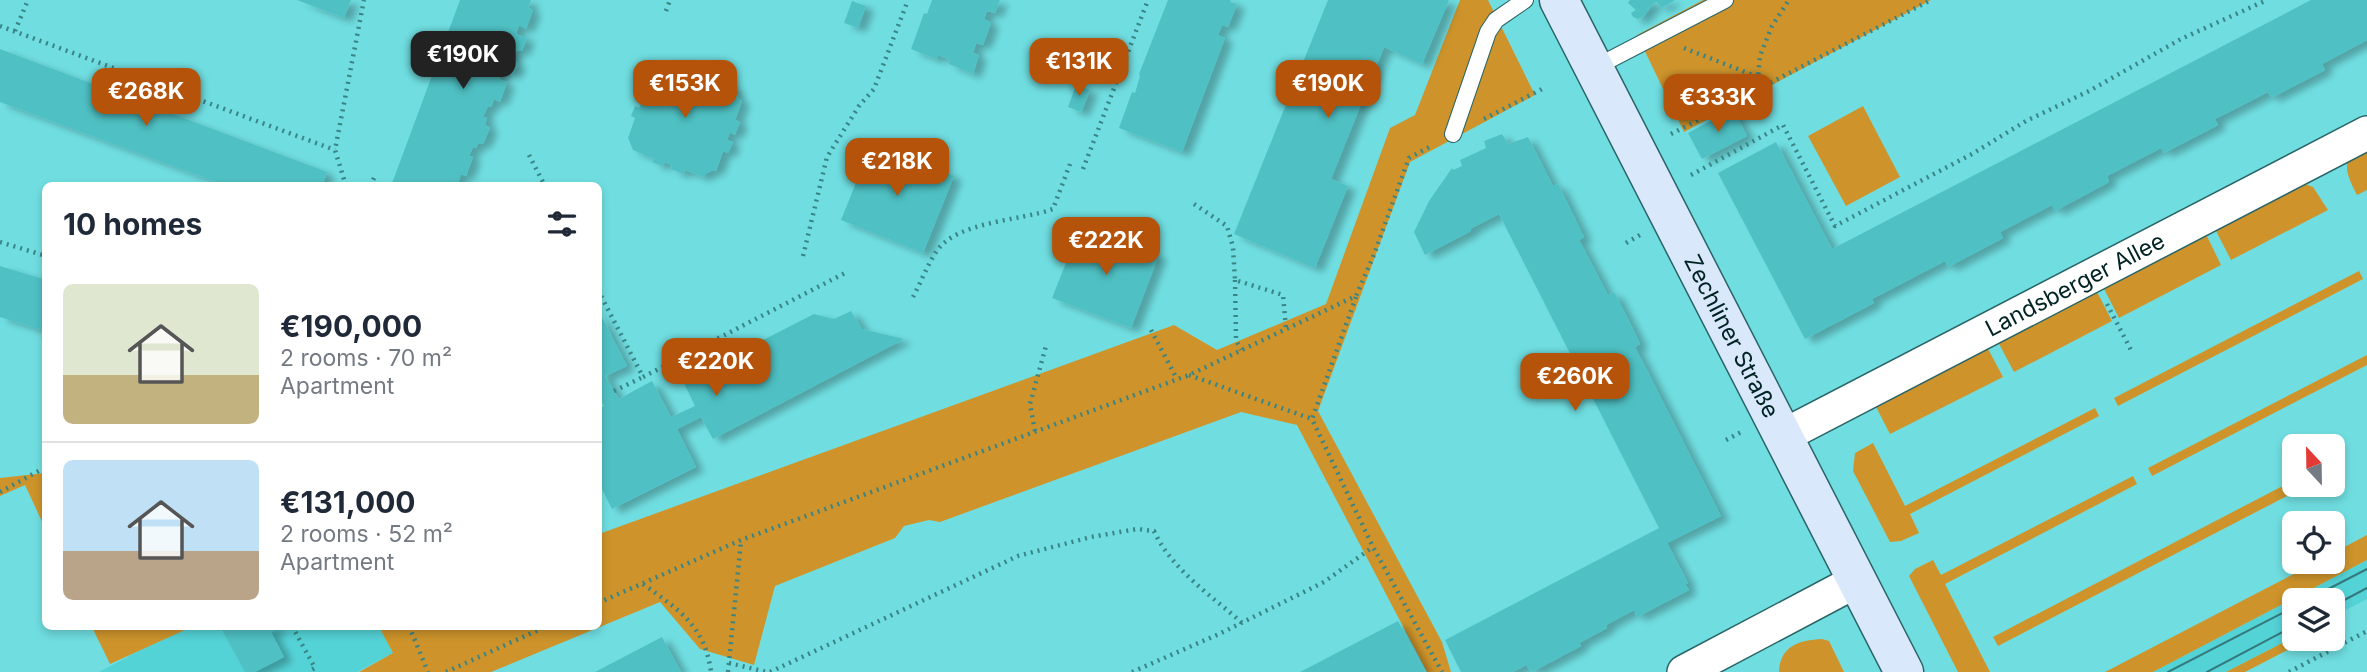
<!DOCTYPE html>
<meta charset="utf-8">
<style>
body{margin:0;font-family:Inter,sans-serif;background:#f6f6f7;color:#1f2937;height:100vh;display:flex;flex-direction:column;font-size:26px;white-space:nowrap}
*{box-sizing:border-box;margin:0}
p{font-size:23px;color:#747a83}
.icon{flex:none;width:38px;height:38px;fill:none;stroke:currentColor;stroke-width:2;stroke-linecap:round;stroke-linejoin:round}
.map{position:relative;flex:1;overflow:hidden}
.side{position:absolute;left:42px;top:182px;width:560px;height:448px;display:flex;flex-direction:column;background:#fff;border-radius:10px;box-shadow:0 4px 10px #0003}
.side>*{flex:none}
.needle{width:46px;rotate:338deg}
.tools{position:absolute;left:2282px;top:434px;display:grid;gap:14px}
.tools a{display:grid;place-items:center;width:63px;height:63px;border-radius:10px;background:#fff;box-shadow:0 4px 10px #0003;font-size:35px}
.price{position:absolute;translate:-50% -60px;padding:0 16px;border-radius:14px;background:#b45309;color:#fff;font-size:23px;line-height:46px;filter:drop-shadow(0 2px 4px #0008)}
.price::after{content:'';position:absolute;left:50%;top:42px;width:21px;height:16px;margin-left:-10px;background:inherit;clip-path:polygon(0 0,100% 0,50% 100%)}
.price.selected{background:#222;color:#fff}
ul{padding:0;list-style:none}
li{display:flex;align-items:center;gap:21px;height:175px;padding:0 21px}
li+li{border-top:2px solid #e0e1e3}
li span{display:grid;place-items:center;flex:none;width:196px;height:140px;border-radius:10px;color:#555}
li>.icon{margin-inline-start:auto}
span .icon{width:84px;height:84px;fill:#fffc;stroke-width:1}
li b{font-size:30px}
h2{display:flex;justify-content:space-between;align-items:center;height:84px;padding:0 21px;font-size:30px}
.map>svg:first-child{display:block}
</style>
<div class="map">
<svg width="2367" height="672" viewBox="0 0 2367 672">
<defs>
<filter id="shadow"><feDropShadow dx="8" dy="4.5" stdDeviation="3.5" flood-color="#0004"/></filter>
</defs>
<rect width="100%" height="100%" fill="#70dee1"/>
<path fill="#54d3d7" d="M 2367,560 L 2367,599 L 2333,617 L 2333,600 L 2294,600 L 2294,637 L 2226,672 L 2153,672 Z
M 184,627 L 379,627 L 393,653 L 357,672 L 99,672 Z"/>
<path fill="#ce942b" d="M 1460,0 L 1488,0 L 1535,95 L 1410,162 L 1318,411 L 1442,642 L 1451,672 L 1427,672 L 1297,425 L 1241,412 L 940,522 L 929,520 L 904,526 L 895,538 L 775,586 L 754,665 L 700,649 L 660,602 L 491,672 L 359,672 L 393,653 L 379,627 L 598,626 L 599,534 L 1174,325 L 1217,350 L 1326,304 L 1390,128 L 1415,115 Z
M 1703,0 L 1931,0 L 1684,132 L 1637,35 Z
M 1863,106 L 1900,177 L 1846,206 L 1808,136 Z
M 2367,147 L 2367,190 L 2357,195 C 2352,185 2341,166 2351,156 C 2355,152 2362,150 2367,147 Z
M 2305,184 L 2313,187 L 2328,210 L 2231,260 L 2214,227 L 2293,186 Z
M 2205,232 L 2221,265 L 2119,318 L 2102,285 Z
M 2359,271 L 2363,279 L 2118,406 L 2114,398 Z
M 2095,288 L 2112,321 L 2014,372 L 1997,340 Z
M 1986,345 L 2003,377 L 1890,434 L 1874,403 Z
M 2367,355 L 2367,365 L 2152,476 L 2148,468 Z
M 2095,408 L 2099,416 L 1910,514 L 1919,533 L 1901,541 L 1890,542 L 1853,471 L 1855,453 L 1873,443 L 1905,506 Z
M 45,473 L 46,473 L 45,528 L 25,485 L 0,496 L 0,478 Z
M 2133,476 L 2137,484 L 1945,584 L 1990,672 L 1958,672 L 1909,576 L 1915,569 L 1933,560 L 1941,575 Z
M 2294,480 L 2294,485 L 2308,485 L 1998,646 L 1993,637 Z
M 2367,535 L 2367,560 L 2153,672 L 2105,672 L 2317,562 L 2333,562 L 2333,553 Z
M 186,627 L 187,629 L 110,664 L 92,627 Z
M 2294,637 L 2294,639 L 2309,639 L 2245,672 L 2226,672 Z
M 1822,639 L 1829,641 L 1844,672 L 1779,672 C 1780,646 1799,640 1822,639 Z"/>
<path fill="#50c1c4" filter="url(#shadow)" d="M 297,0 L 351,0 L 344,18 Z
M 460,0 L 531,0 L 528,8 L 533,10 L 526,29 L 519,25 L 516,34 L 527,38 L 522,51 L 517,50 L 512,59 L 518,64 L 513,75 L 502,70 L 499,79 L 507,82 L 500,102 L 494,99 L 491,107 L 488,106 L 483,117 L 487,118 L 485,125 L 490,128 L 483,144 L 478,143 L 476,148 L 473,147 L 469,156 L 473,157 L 466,176 L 461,174 L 457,186 L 391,186 Z
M 932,0 L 1000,0 L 995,13 L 987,11 L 984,19 L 991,23 L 983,45 L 976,43 L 973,53 L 979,55 L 973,74 L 949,64 L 950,60 L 938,55 L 936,59 L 911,49 L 924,13 L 927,14 Z
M 1168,0 L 1231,0 L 1230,2 L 1237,4 L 1228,27 L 1222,25 L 1218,35 L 1225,38 L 1182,152 L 1119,128 L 1132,92 L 1135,93 L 1140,76 L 1139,74 Z
M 1328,0 L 1449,0 L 1422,64 L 1384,47 L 1331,179 L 1348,186 L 1315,268 L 1234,234 Z
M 1630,0 L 1675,0 L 1661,8 L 1657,2 L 1654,3 L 1643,17 L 1638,19 L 1633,17 L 1631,13 L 1636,10 L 1628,3 Z
M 2311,0 L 2367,0 L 2367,40 L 2322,64 L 2325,70 L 2271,98 L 2268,92 L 2215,119 L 2218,125 L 2164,153 L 2161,148 L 2107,176 L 2109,182 L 2055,211 L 2052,205 L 2000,232 L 2003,238 L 1948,267 L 1945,261 L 1872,299 L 1874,303 L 1805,339 L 1718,173 L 1776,142 L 1832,249 Z
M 852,1 L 866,6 L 858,28 L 844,23 Z
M 0,49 L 327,172 L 322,186 L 227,186 L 0,102 Z
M 666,61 L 678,66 L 680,61 L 691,66 L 690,70 L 695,73 L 694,78 L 705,82 L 707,77 L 714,79 L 716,74 L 729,79 L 727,84 L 737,88 L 735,91 L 739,99 L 742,101 L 735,120 L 740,122 L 735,135 L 730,132 L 727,140 L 733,142 L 728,153 L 723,151 L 716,171 L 713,170 L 705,174 L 704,177 L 685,170 L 683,174 L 671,169 L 672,165 L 664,162 L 662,166 L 652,162 L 654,159 L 633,150 L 628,138 L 635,118 L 631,116 L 635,106 L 639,108 L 643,100 L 638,97 L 642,86 L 647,88 L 654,68 L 658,70 L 664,66 Z
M 1076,85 L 1090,90 L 1081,112 L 1068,107 Z
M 1733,109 L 1747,136 L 1702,159 L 1688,133 Z
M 1502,134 L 1508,144 L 1528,137 L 1553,186 L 1558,184 L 1584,237 L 1579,240 L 1608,295 L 1614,292 L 1634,331 L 1640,344 L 1635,347 L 1721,516 L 1667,543 L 1688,583 L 1685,584 L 1689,590 L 1637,617 L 1634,610 L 1606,625 L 1607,628 L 1579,643 L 1581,646 L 1532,672 L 1526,665 L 1513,672 L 1461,672 L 1445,640 L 1659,528 L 1499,214 L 1470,229 L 1471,231 L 1425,255 L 1414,232 L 1429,201 L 1452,168 L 1453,170 L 1462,166 L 1460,160 L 1486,148 L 1484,141 Z
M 872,143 L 954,176 L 923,253 L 841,220 Z
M 1081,225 L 1159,255 L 1131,328 L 1052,298 Z
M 0,266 L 46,280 L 46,331 L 0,317 Z
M 598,310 L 627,366 L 605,376 L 619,399 L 652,381 L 671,417 L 695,406 L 683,381 L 814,314 L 834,319 L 851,311 L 862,329 L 904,339 L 713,439 L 701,417 L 677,429 L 696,467 L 612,509 L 598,481 L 598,409 L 604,406 L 598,395 Z
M 1398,621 L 1426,672 L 1300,672 Z
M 220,626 L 281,626 L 271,632 L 284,657 L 255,672 L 245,672 Z
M 662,637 L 681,672 L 595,672 Z"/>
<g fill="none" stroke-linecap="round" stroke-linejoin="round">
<g stroke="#296466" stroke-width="18">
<path id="lane" d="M 1594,68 L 1725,0
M 1453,134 L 1488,32 L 1496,20 L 1525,0"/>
</g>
<g stroke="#296466" stroke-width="36">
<g id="street">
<path id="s1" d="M 1783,436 L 2367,133"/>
<path d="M 1684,672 L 1858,580"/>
</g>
</g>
<g stroke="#296466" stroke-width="41">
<g id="secondary">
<path id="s2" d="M 1559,0 L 1904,672"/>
</g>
</g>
<path stroke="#3a8486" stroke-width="4.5" stroke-dasharray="2 5" stroke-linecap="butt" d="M 666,11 L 670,0
M 0,26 L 335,150
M 15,31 L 28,0
M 1684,48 L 1758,77
M 1763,87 L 1758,77 L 1760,56 L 1772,26 L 1789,0
M 1484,119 L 1544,88
M 1671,134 L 1931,0
M 529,155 L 545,186
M 1083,169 L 1148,0
M 1691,175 L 1783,125 L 1835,226 L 1972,154 L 2026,121 L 2089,91 L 2181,39 L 2267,0
M 346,186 L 335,150 L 364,0
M 370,186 L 376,174
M 1194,204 L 1227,226 L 1233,247 L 1235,280 L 1283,295 L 1286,329
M 0,242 L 46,256
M 1626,243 L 1640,235
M 803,256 L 827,157 L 859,106 L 874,89 L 908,0
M 1235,280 L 1236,340 L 1241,350
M 598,290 L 643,377 L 847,272
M 913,297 C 921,282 927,266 936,252 C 956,221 1020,221 1053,209 L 1070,164
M 1356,297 L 1312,419 L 1373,547 L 1442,672
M 2107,304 L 2131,350
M 1151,330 L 1177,379
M 1189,375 L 1312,419
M 614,391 L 643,377
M 598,398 L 600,398
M 1035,431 L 1030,404 L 1046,346
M 1726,440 L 1741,432
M 0,492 L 46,467
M 643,584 C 679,610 705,626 711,672
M 598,603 L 741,540 L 1189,375 L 1356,296 L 1373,257 L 1409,158 L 1433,145
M 292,626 L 315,668 L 308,672
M 409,626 L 428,672
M 729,663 L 767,672
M 446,672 L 547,626
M 728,672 L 741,541
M 770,672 L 1018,556 L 1091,537 L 1137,529 L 1154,531 C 1171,569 1212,596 1242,623
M 1132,672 L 1219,634 L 1324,582 L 1373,547
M 2289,672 L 2367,631"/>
<use href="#lane" stroke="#fff" stroke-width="16"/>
<use href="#street" stroke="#fff" stroke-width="33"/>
<use href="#secondary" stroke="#dae8fb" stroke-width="38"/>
<path stroke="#347a7c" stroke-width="2" d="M 2307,600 L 2367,569
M 2333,606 L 2367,588
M 2168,672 L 2294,607
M 2207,672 L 2294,626"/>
</g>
<g text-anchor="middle" stroke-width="7" stroke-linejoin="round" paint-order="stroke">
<g font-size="23" fill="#002324" stroke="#70dee1">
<text dy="8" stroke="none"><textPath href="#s1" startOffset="329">Landsberger Allee</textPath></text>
<text dy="8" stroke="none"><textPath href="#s2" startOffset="378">Zechliner Straße</textPath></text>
</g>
</g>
</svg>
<div class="tools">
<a><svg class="needle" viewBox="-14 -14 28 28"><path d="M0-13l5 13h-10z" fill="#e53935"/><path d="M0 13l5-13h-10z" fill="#747a83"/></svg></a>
<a><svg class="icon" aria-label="locate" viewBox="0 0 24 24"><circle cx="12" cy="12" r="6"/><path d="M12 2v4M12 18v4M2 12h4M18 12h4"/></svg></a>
<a><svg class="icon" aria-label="layers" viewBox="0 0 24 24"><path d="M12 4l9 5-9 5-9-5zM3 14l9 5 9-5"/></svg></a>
</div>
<b class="price selected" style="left:463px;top:91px">€190K</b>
<b class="price" style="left:1079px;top:98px">€131K</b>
<b class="price" style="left:685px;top:120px">€153K</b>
<b class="price" style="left:1328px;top:120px">€190K</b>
<b class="price" style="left:146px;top:128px">€268K</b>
<b class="price" style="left:1718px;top:134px">€333K</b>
<b class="price" style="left:897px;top:198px">€218K</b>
<b class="price" style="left:1106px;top:277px">€222K</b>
<b class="price" style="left:716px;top:398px">€220K</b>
<b class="price" style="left:1575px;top:413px">€260K</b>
<section class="side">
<h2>10 homes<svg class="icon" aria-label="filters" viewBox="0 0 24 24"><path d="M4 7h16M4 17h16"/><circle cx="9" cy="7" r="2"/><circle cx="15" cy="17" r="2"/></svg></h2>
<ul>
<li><span style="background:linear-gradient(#dfe7d0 65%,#c2b280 0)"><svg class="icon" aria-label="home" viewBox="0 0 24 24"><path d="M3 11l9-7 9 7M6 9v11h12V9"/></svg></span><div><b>€190,000</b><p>2 rooms · 70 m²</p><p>Apartment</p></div></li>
<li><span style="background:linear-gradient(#bfe0f5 65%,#b9a48a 0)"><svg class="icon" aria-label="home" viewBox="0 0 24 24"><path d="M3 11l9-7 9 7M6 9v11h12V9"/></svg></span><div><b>€131,000</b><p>2 rooms · 52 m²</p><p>Apartment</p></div></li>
</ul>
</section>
</div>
